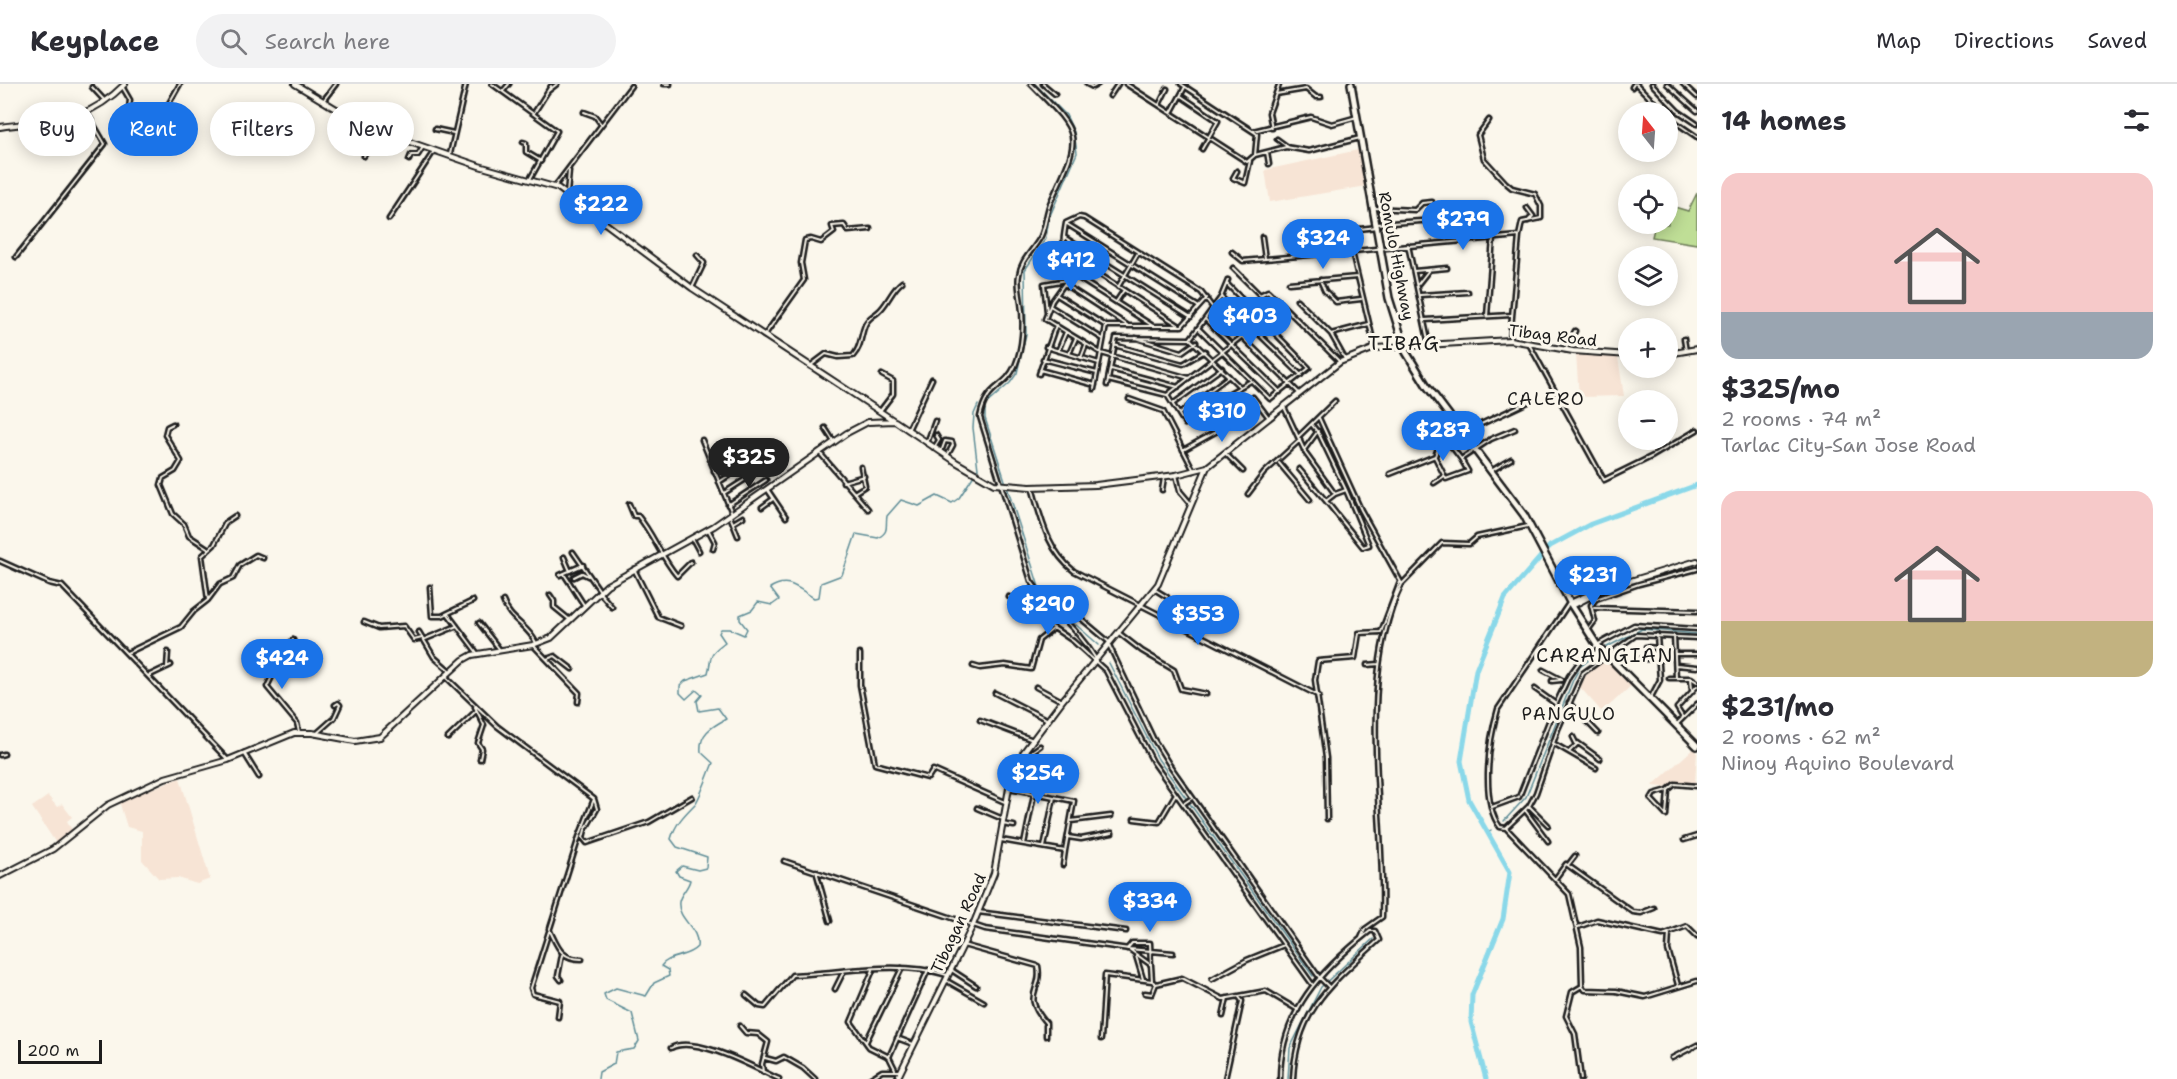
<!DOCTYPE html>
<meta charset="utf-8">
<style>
body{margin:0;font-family:"Shantell Sans",sans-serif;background:#f2f2f3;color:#2b2b33;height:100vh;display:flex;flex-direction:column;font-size:22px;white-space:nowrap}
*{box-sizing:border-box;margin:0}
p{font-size:20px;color:#7c7c81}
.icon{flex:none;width:33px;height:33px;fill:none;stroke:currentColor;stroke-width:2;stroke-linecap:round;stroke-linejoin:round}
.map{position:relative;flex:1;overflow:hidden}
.side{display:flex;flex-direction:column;background:#fff;width:480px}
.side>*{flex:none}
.top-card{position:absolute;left:18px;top:18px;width:570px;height:54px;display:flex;gap:12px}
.needle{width:39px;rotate:343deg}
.controls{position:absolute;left:1618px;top:18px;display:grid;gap:12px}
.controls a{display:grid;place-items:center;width:60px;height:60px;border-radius:50%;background:#fff;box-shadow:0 3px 15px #0003;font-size:30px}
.scale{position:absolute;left:18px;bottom:15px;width:84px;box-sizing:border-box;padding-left:6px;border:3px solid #1c1c1c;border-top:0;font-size:16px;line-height:21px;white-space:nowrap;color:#1c1c1c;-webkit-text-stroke:4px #fbf7ec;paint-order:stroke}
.price{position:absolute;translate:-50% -51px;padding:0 14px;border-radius:21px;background:#1a73e8;color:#fff;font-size:20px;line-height:39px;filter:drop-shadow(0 2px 3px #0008)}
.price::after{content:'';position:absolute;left:50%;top:36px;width:18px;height:14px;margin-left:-9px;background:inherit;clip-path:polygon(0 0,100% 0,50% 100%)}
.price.current{background:#222;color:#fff}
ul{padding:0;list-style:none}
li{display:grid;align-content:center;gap:12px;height:318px;padding:0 24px}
li span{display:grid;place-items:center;height:186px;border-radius:18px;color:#555}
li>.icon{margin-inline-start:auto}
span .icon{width:108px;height:108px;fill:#fffc;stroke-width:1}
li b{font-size:26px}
h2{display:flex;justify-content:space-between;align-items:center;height:72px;padding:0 24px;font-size:26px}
.tag{padding:0 21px;border-radius:27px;background:#fff;box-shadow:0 3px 15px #0003;font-size:21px;line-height:54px}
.tag.current{background:#1a73e8;color:#fff}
header{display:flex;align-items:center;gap:36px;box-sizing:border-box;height:84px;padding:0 30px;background:#fff;border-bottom:2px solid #e1e1e2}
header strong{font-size:28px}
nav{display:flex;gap:33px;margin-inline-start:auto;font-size:21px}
.search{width:420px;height:54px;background:#f2f2f3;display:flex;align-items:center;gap:15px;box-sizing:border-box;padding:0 21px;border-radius:33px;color:#7c7c81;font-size:22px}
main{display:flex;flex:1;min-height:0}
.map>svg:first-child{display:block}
</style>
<header>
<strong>Keyplace</strong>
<div class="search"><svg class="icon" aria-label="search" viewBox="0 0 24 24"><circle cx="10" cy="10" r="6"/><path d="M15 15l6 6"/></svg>Search here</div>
<nav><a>Map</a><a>Directions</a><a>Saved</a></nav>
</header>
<main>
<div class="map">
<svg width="1697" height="995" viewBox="0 0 1697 995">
<rect width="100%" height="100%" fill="#fbf7ec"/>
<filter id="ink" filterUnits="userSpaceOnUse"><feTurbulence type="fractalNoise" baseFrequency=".0167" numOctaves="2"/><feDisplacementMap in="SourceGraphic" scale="12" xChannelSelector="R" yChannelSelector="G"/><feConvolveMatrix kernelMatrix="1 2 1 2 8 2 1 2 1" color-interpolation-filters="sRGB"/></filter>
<g filter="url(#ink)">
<path fill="#f7e4d5" d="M 1358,66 L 1367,102 L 1270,118 L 1265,86 Z
M 1576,270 L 1618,273 L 1624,312 L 1579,313 Z
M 1604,573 L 1631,602 L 1602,628 L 1578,601 L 1584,590 Z
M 1694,664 L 1697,667 L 1695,700 L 1677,697 L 1665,703 L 1652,702 Z
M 180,694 L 210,795 L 197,800 L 178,794 L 159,795 L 142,776 L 142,747 L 127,743 L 119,717 Z
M 48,712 L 57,723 L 62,720 L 72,733 L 67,737 L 72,746 L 56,759 L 32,723 Z"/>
<path fill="#bfde96" stroke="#6e7d59" stroke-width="1.5" d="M 1697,109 L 1697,160 L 1652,153 L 1655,140 L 1668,140 L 1668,121 L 1688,127 Z"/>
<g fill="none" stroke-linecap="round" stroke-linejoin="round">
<path stroke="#5e8d97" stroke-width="1.5" d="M 1035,0 L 1066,31 L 1074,48 L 1077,69 L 1049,134 L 1046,154 L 1025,186 L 1026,250 L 1017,289 L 1010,299 L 985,321 L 985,334 L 1039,503 L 1059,526 L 1099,561
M 1605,564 L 1642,545 L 1697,550
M 1109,579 L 1158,675 L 1313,892
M 1504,737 L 1526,713 L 1573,596 L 1580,583 L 1599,568
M 1487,749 L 1491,746
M 598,995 L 599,988 L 614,980 L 616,968 L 634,965 L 639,957 L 632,929 L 606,916 L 604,910 L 616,904 L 646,912 L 654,899 L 669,892 L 668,886 L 661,882 C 670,870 687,874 697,863 C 700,844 677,836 679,818 C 680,810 688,805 690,796 L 679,792 L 676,787 L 682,782 L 698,786 L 706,784 L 707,773 L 677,763 L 671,755 C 675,740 685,730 695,720 C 700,714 709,688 713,679 L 701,668 C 699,650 711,643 726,635 L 718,624 L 699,627 L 697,617 L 702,611 L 696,606 L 686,615 L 680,609 L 680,602 L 685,597 L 708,589 C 713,569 707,572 725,558 L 719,549 L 721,545 L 730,545 L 744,551 L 747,545 L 740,536 L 740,531 L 752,526 L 758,518 L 772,521 L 779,516 L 770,504 C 789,492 798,505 814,514 L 819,513 L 821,499 L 842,491 L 856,450 L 878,454 C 890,447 885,443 887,432 L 901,416 L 919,422 L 937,412 L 952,419 L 959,414 L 978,385 L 973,344 L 974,330 L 978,321
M 1288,995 L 1290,964 L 1321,903 L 1373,855"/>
<path stroke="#8ad8e9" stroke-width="5" d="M 1486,995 L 1471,938 L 1472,911 L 1503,835 L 1510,788 L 1469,716 L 1461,677 L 1476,586 L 1505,514 L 1550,462 L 1591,440 L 1697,401"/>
<g stroke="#1c1c1c" stroke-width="7">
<path id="street" d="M 492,0 L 557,47 L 530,95
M 664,0 L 670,0
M 1031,0 C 1083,53 1082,50 1051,117 C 1046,128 1046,141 1041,152 C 1034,166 1021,175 1019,191 C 1017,200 1020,210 1021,219 C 1024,238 1023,263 1015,282 C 1004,306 987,299 980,333 L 1031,497 C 1051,526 1077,543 1096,575
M 1043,0 L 1055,10
M 1087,0 L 1093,3 L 1098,0
M 1126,0 L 1247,78 L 1255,71 L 1286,63 L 1309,67 L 1360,54
M 1181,0 L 1257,50 L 1255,71
M 1636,0 L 1664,28
M 1652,0 L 1678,27 L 1697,40
M 1667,0 L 1697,27
M 1683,0 L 1697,13
M 92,3 L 105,17
M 1632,3 L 1634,0
M 123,4 L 130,16 L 129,24 L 151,38 L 164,34
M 503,7 L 509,0
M 548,7 L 557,0
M 1276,10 L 1306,5 L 1316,13 L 1321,13
M 1110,12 L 1118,0
M 1181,12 L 1218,37 L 1202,65
M 323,17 L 336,0
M 1159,21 L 1167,5
M 584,28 L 595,32 L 601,40
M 534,29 L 551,2
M 1171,29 L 1185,3
M 1668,33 L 1697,53
M 402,40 L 403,35
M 1272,44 L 1269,29 L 1279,1
M 435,45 L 454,49
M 1253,47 L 1311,33 L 1332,40 L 1357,33
M 385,48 L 390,36
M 164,52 L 167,46 L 164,28 L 180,0
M 397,53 L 399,46
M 1277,55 L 1288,63
M 523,58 L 526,59 L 526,68 L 541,77
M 1267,68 L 1269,80
M 450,70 L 466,0
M 364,72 L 380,46
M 409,76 L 411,71 L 418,71 L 423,63
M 1237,87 L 1233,94 L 1245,99 L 1250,77
M 555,102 L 631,2
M 567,110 L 569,87
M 1373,124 L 1415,126 L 1422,119 L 1432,118
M 1527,124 L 1533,132 L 1528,137
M 389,135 L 434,67
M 1067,140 L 1199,223
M 1376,140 L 1436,136
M 1064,153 L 1191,233
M 1262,153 L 1265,175
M 1290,153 L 1377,143
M 1408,161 L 1429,261
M 1232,168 L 1243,177 L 1519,152 L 1522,138 L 1541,134 L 1541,122 L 1535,110 L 1512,104 L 1506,99 L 1484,75 L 1478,51 L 1489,36
M 1352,168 L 1375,264
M 16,173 L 105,60 L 87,29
M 1080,178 L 1052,217 L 1045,235 L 1101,269 L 1189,294
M 1233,184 L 1260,211 L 1268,207 L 1340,278
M 1414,187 L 1447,184
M 1072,190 L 1153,242
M 1320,196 L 1325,207 L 1336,218 L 1361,215
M 1289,199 L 1357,193
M 1064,200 L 1127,241
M 1418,200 L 1429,186
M 1118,203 L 1138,169
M 692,204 L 704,179 L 697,171
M 1057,211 L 1106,242 L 1182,242 L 1207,214
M 1420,211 L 1468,208
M 1221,213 L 1301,291
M 1297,216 L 1331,250 L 1369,240
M 1116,218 L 1124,206
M 1050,222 L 1103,255
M 1047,228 L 1044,200 L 1067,196
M 1487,232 L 1493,154
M 1205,235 L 1280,308
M 1425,236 L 1511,231
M 1180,242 L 1080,178 C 1061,162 1062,163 1066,139 L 1079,133 L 1084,134 L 1201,208 L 1213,224 L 1300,310
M 1198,244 L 1270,315 L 1309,284 L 1227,200
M 1331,250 L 1345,275
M 764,252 L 804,196 L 801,179 L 805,156 L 811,155 L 821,158 L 834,148 L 832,142 L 844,141 L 848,147 L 870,145
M 1136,254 L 1182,268 L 1196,258
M 1190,255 L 1221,213 L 1228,196
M 1684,255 L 1686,267
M 1510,256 L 1519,152
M 1529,260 L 1604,396 L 1653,372 L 1697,346
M 1114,261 L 1183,280 L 1205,267
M 1046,263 L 1099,279
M 1565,266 L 1575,247
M 1058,267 L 1066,248
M 1069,270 L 1076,254
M 1081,274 L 1086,261
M 1043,275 L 1097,289
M 810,282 L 826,270 L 838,273 L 853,272 C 862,262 860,253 865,241 C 868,234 872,233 878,228 C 888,220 891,206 902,198
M 1111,285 L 1178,303
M 1040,286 L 1095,301
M 1039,290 L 1056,241
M 1108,296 L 1167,311 L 1185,340 L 1224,312 L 1251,297
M 1107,301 L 1116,254 L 1190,255 L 1240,303
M 1094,305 L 1106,242
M 1167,311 L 1263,236
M 1253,313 L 1269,334
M 1129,315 L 1163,327 L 1194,387
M 1174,319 L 1222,284
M 1284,323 L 1306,370 L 1335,410 L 1346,406 L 1369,461 L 1363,463 L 1326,417
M 880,327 L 893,310 L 893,297 L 882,291
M 1179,330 L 1229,292
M 1319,334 L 1361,426 L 1402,500 C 1355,596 1386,729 1382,833 L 1365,845 L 1361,854
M 173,340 L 167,343 L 165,351 L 181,377 L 175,387 L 163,394 L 161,401 L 173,430 L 184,440 L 189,452 L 209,465
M 1312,341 L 1319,350 L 1346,406
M 825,344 L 834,358
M 908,346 L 932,295
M 1462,349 L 1528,318
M 1298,353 L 1335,317
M 702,356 L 732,429
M 927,359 L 935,337
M 934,364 L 939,356 L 936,351
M 1183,366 L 1221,345
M 1304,366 L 1318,347
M 819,368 L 868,425
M 941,368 L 945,357 L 952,358 L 953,361 L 947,372
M 1226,370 L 1243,387
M 1435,373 L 1446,395 L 1468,387 L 1461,375
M 1279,379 L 1310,416
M 1299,385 L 1326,417 L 1335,410
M 714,387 L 751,362 L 763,384 L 724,409
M 1491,387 L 1511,375
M 1390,390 L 1435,372 L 1438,364 L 1445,360 L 1452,363 L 1461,375 L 1491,355 L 1515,345
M 1176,391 L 1180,407 L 1191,420
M 719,398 L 757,373
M 843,398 L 864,392
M 1434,399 L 1443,393
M 1032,403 C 1041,434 1047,466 1074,487 L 1319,612
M 767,405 L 786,433
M 1162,406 L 1164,394
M 854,409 L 865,402 L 861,383
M 1248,410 L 1264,389 L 1300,356
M 629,420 L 634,432 L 638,432 C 653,450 661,473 677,492 L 691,478
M 728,421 L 766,396
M 762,423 L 773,415
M 730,432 L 738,452
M 733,439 L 743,433
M 708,445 L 715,458 L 713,465
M 692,454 L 699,467
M 573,468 L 600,507
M 564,473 L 570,487
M 0,477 L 49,499 L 62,502 L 228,676
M 634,485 L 658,533 L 681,542
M 564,490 L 584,521
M 560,491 L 583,481
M 574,493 L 582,489 L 588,492
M 1402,500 L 1442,459 L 1469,460 L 1477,453 L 1528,442
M 430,503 L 432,532 L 442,532 L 473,517
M 1154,505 L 1167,513
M 600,509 L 612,523
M 1052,510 L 1109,558
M 550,511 L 554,517 L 554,523 L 570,536
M 1009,513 L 1021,518 L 1033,530 L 1073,557 L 1106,587 L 1153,678 L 1312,900
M 208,516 L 220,500 L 233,494 L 240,481 L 256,471 L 263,474
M 503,517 C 509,536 529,542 536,559
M 1569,519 L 1498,625 C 1489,655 1480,717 1500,743 L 1506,744 L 1569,810 L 1581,863 L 1582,902 L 1585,906 L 1616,907 L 1645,913 L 1697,897
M 1594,524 L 1697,527
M 448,530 L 478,570
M 364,538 L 379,544 L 404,542 L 414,556 L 422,554
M 479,539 L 500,566
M 1589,545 L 1595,537 L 1591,521 L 1596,515 L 1639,500 L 1697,485
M 419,548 L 434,573 L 450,587
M 1119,549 L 1142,567 L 1174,586 L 1181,605 L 1206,610
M 1674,552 L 1676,594 L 1691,594 L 1697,598
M 293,556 L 286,563 L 267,603 L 297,639 L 299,648
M 423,556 L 457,542
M 1109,561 L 1153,654 L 1169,680 L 1319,893 L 1329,903
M 534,562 L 579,609 L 578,618
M 1646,563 L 1658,564
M 127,569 L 181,543 L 194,527 L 208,516 L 202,472 L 214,461 L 226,438 L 235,432
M 860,570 L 860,601 L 875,680 L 928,694 L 933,686 L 1005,718
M 1676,570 L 1697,570
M 547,575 L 555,572 L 572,585
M 1641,575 L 1659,575
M 1367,581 L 1379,580
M 1676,581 L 1697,583
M 973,582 L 980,584 L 1005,581 L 1031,585 L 1039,556 L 1054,544
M 167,583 L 168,568
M 1543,586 L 1562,596
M 148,592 L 171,581
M 445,592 L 497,642 L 594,715 L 579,753 L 531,904 L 533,910 L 560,917 L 558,933
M 1669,594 L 1676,594
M 1691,594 L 1692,606
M 1552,597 L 1561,596
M 1036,603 L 1062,617
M 1535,605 L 1556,620
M 995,609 L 1048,636
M 1651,613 L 1660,596 L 1657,551
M 1569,619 L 1598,649
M 475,623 L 484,641 L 478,659 L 482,665 L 480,675
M 1683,634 L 1677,624 L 1697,602
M 980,636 L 1033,656
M 1676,641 L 1697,620
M 316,650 L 334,634 L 340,621 L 338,619 L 335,621
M 1573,653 L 1576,659
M 448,654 L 476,627
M 1553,659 L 1596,684
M 1025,667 L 1030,669 L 1040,662
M 1570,667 L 1578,659 L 1600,675
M 244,669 L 259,693
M 0,671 L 4,670
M 594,715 L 597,725 L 585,746 L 583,754 L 587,759 L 649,738 L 692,713
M 1183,720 L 1192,714
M 1529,722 L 1548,741
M 1492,723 L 1519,713 L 1555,622 L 1569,592 L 1580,577 L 1597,561 L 1634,541 L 1697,545
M 977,724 L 1003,735
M 1525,726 L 1548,757
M 1666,731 L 1651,715 L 1654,710 L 1668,706 L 1675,700 L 1697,702
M 1666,731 L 1668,706
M 1134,735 L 1159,738 L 1175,711
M 1327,735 L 1326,674 L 1315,596 L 1318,577 L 1355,574 L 1359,549 L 1381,548 L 1400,498
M 1071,737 L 1111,732
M 1002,740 L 1014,742
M 1506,744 L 1529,722 L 1536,709 L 1558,645 L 1583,589 L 1636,551 L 1697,554
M 1068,753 L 1081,755 L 1112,749
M 1001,756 L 1065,767 L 1074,717 L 1009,704
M 1684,756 L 1697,752
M 1024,760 L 1034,710
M 1044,763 L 1054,713
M 784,777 L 985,845 L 1129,865 L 1151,881 L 1152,897 L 1156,900 L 1182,894 L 1223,915 L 1266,907 L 1298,926
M 1063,781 L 1065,767
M 1568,781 L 1575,772
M 816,787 L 830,837
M 1555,795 L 1566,780 L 1633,828 L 1641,829 L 1654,824
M 978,828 L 1126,847
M 1578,843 L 1597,836 L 1663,851 L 1687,842 L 1697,852
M 549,845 C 558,863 560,875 582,875
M 1669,849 L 1668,866 L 1678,901
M 963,861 L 1038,882 C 1043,908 1020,909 1046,939 L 1046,952
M 1127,865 L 1132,859 L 1150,859 L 1151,881
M 1129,865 L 1173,869
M 1136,872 L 1143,895
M 950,885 L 976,902
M 873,886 L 851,938 L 869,963 L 889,973 L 895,985
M 1212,895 L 1247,876 L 1284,861
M 561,896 L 558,892 L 562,871
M 947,897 L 984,918
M 835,905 L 844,887
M 1145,909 L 1152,910 L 1156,900
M 746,911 L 759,922 L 765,923 L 792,891 C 844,889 896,876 947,891
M 1223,932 L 1227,914
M 740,942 L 746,949 L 758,950 L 768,958 L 762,980 L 763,988
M 897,954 L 913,960
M 1101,955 L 1105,891 L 1152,897
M 866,958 L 902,884
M 671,964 C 694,950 755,984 779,995
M 889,973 L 928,886
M 765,974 L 776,977 L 784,973 L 803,984 L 815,995
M 1672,974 L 1697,961
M 869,995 L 882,987 L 900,987
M 1225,995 L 1242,917 L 1239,913
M 1280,995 C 1280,928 1321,886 1370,847 L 1375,847 L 1379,856 C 1332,899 1296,926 1293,995
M 1581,995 L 1575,950 L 1566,932 L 1572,908 L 1582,902"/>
</g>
<g stroke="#1c1c1c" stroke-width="8">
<path id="secondary" d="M 295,0 L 353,35 L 404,56 L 479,82 L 558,104 L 692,204 L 893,336
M 0,43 C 53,35 83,42 125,0
M 1668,270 L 1697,265
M 1570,519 L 1597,507 L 1697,477
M 1572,522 L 1597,509
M 0,792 L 53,765 L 108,721 L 165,694 L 228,676 L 294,649 L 312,649 L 355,657 L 380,653 L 463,576 L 472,571 L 533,561 L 551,554 L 607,501 L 714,442 L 847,349 L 868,338 L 895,337 L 956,378 L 994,400 L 1030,403 L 1096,401 L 1176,391 L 1207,383 L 1340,278 L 1375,264 L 1510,256 L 1573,267 L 1629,271
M 897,995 L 973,841 L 994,789 L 1009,704 L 1023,669 L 1062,617 L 1158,500 L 1207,383"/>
</g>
<g stroke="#1c1c1c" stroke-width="10">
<path id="highway" d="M 1351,0 L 1389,214 L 1406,268 L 1427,302 L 1524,431 L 1572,522 L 1597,561 L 1697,662"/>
</g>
<use href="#street" stroke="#fbf7ec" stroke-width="2"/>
<use href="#secondary" stroke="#fbf7ec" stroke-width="4"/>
<use href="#highway" stroke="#fbf7ec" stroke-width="5"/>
</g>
</g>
<g text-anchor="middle" stroke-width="6" stroke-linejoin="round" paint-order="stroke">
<g font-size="16" fill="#1c1c1c" stroke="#fbf7ec">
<text transform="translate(1397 172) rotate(79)" y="6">Romulo Highway</text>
<text transform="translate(1553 251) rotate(7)" y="6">Tibag Road</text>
<text transform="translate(958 839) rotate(-65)" y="6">Tibagan Road</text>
</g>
<g font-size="18" letter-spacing="1.5" fill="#1c1c1c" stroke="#fbf7ec">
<text x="1546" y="321">CALERO</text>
<text x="1569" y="636">PANGULO</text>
</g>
<g font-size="20" letter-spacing="1.5" fill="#1c1c1c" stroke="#fbf7ec">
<text x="1404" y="266">TIBAG</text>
<text x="1605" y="578">CARANGIAN</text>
</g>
</g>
</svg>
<div class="controls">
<a><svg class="needle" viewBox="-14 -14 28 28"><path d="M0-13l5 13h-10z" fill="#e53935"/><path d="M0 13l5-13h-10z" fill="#7c7c81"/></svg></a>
<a><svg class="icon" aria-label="locate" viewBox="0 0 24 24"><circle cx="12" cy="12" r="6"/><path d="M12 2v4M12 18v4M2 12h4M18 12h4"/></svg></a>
<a><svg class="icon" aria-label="layers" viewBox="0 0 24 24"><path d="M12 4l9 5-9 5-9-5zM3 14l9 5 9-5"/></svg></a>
<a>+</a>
<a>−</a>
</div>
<div class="scale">200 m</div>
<b class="price" style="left:601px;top:152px">$222</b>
<b class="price" style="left:1463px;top:167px">$279</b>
<b class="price" style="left:1323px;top:186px">$324</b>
<b class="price" style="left:1071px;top:208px">$412</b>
<b class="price" style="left:1250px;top:264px">$403</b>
<b class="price" style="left:1222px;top:359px">$310</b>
<b class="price" style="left:1443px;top:378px">$287</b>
<b class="price current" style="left:749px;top:405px">$325</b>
<b class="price" style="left:1593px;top:523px">$231</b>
<b class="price" style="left:1048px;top:552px">$290</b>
<b class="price" style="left:1198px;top:562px">$353</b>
<b class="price" style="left:282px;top:606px">$424</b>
<b class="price" style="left:1038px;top:721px">$254</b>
<b class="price" style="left:1150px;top:849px">$334</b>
<div class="top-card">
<a class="tag">Buy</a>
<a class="tag current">Rent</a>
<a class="tag">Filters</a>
<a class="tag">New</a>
</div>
</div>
<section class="side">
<h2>14 homes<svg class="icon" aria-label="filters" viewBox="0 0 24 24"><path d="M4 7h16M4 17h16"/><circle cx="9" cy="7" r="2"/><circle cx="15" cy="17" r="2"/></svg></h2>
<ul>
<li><span style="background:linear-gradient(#f6c9c9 75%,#9aa5b1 0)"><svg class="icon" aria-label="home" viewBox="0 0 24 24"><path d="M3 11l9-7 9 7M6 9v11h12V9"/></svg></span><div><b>$325/mo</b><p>2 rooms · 74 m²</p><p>Tarlac City-San Jose Road</p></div></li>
<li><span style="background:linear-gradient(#f6c9c9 70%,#c2b280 0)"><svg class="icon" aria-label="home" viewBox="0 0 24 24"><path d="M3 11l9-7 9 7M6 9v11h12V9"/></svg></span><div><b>$231/mo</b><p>2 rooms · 62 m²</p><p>Ninoy Aquino Boulevard</p></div></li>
</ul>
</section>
</main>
